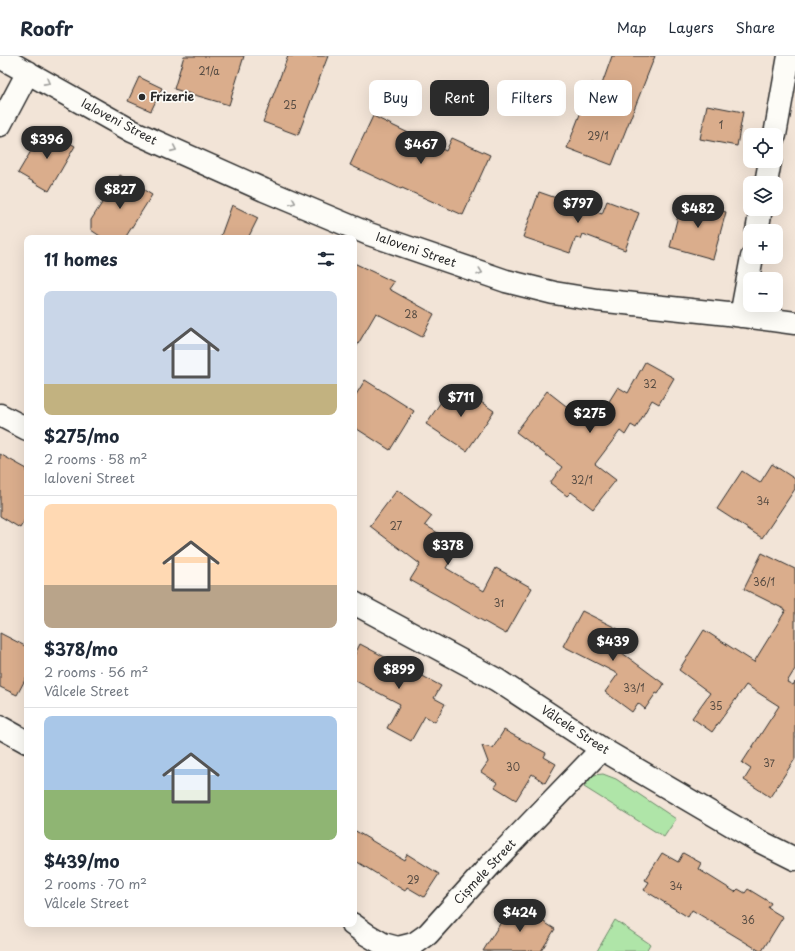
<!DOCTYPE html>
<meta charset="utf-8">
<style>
body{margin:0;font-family:"Playpen Sans",sans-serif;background:#f6f6f7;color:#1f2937;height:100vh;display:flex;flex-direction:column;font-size:15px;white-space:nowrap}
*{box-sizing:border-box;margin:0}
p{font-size:13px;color:#747a83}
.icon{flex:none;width:22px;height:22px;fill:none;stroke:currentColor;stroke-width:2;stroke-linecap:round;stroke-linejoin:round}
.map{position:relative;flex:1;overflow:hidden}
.side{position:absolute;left:24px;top:179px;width:333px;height:692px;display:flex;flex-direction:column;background:#fff;border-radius:8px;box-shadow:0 4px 16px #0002}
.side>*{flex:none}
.top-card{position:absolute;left:369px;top:24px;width:366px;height:36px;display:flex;gap:8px}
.fabs{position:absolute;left:743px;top:72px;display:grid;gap:8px}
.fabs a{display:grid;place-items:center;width:40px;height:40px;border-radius:8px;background:#fff;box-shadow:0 4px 16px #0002;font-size:20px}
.price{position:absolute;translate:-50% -34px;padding:0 9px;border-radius:14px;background:#2b2b2b;color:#fff;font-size:13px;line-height:26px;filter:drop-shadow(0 1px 2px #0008)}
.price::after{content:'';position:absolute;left:50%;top:24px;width:12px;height:9px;margin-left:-6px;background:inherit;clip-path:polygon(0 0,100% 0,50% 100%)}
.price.on{background:#222;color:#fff}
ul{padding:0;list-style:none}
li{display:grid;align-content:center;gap:8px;height:212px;padding:0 20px}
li+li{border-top:1px solid #e0e1e3}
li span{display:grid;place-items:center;height:124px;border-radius:8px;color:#555}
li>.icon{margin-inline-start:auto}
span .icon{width:72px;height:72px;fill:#fffc;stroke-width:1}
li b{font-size:17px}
h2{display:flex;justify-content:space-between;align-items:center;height:48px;padding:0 20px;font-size:17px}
.pill{padding:0 14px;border-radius:8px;background:#fff;box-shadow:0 4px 16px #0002;font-size:14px;line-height:36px}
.pill.on{background:#2b2b2b;color:#fff}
header{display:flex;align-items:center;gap:24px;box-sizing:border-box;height:56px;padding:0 20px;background:#fff;border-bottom:1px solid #e0e1e3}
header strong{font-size:19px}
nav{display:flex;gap:22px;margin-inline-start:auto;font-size:14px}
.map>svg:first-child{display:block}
</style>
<header>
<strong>Roofr</strong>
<nav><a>Map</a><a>Layers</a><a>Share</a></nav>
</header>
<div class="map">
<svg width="795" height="895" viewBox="0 0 795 895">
<rect width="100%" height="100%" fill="#f2e4d7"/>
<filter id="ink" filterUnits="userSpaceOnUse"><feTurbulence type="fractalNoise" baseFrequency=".025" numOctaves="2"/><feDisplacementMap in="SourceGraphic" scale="8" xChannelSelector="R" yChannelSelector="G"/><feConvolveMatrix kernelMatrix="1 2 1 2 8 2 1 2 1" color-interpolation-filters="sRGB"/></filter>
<g filter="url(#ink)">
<path fill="#afe5a8" stroke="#6d886a" d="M 603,718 L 616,723 L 676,763 L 664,781 L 584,731 L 593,719 Z
M 615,864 L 650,888 L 646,895 L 597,895 Z"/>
<path fill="#daad8c" stroke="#2b2b2b" d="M 184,0 L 244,0 L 229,49 L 174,33 Z
M 288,0 L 328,0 L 298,79 L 263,66 Z
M 612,0 L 655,0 L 612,109 L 567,92 L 592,27 L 601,31 Z
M 139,21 L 162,32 L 151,55 L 128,45 Z
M 707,49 L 743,56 L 737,90 L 700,83 Z
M 373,60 L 446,95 L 452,82 L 490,99 L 463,159 L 402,132 L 401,133 L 350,109 Z
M 44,73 L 75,90 L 49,135 L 18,117 Z
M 120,119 L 152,139 L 125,182 L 103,182 L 91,174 L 91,164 Z
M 539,136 L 602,158 L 607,145 L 639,157 L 625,194 L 583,178 L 581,183 L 576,181 L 570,197 L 523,181 Z
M 682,144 L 726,156 L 713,203 L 670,191 Z
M 232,149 L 258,162 L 248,182 L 220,182 Z
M 354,207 L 394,226 L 389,233 L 434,258 L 422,281 L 376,257 L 354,295 Z
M 645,306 L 674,322 L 659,348 L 652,344 L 636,372 L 631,369 L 625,379 L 620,375 L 595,408 L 616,424 L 593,453 L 571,436 L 567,440 L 550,427 L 562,411 L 516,376 L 547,335 L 593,371 L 618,331 L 628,337 Z
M 365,324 L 414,355 L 390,394 L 354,371 L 354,342 Z
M 458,330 L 494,355 L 467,395 L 426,368 L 441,346 L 445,349 Z
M 0,398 L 27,413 L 27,460 L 20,472 L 0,460 Z
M 772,408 L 795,423 L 795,433 L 762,482 L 717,453 L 742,415 L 760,427 Z
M 397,434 L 432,460 L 425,469 L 459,490 L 446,512 L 484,535 L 496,512 L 532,532 L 506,578 L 410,524 L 420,508 L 370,470 Z
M 762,497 L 795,513 L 795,613 L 787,626 L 793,629 L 795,626 L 795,703 L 770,741 L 744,724 L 751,713 L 742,707 L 779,650 L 746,629 L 712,676 L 692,662 L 710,637 L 679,614 L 704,574 L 754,606 L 786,554 L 744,533 Z
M 582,555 L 618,573 L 610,588 L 664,628 L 658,638 L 656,637 L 645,653 L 638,647 L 632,656 L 605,636 L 618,618 L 563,590 Z
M 0,577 L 27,591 L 27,620 L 17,639 L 0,631 Z
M 360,588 L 417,618 L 417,617 L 441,630 L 434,642 L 445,648 L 435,666 L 425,660 L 411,685 L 387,672 L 400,648 L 354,624 L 354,600 Z
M 504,674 L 546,697 L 544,701 L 556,708 L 545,727 L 532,718 L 516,744 L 495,731 L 498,727 L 481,716 L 488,706 L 482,690 L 493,692 Z
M 354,774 L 404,804 L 407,798 L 439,818 L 424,841 L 407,831 L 405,835 L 354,804 Z
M 662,797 L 678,806 L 683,797 L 701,807 L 698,813 L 735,836 L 738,833 L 745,837 L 748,833 L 771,847 L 768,852 L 783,861 L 762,895 L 760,895 L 692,854 L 688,861 L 644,834 L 649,826 L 645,824 Z
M 513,847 L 555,873 L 541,895 L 483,895 Z"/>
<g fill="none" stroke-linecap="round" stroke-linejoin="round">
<g stroke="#2b2b2b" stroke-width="25">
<path id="minor" d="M 0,1 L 132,75 L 264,134 L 369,178 L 506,225 L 554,237 L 597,244 L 728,258 L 795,267
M 0,69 L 28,16
M 775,79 L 789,0
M 766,127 L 770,105
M 757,175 L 761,153
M 741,260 L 752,201
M 0,359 L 27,373
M 354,547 L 497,624 L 602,693 L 757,784 L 795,803
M 0,671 L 27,686
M 352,868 L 366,878 L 383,888 L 398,892 L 414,888 L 428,878 L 493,806 L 602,693"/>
</g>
<use href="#minor" stroke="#fdfcf7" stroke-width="22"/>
</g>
<defs><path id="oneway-chevron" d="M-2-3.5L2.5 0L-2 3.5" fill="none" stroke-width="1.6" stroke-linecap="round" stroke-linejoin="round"/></defs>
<g stroke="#9e9e9b">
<use href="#oneway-chevron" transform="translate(47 26) rotate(29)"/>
<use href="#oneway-chevron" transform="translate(174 93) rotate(24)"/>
<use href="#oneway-chevron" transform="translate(293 146) rotate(23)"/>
<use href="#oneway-chevron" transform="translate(480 216) rotate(19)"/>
</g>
</g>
<circle fill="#2b2b2b" stroke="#fdfcf7" stroke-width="1.5" cx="142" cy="41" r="4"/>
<g text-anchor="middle" stroke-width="3.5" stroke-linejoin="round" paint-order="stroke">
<g font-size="10" fill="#574c43">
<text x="209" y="19">21/a</text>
<text x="290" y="53">25</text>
<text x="721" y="73">1</text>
<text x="598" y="84">29/1</text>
<text x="411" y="262">28</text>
<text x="650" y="332">32</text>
<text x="582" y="428">32/1</text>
<text x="763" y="449">34</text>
<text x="396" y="474">27</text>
<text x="764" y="530">36/1</text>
<text x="499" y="551">31</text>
<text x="634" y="636">33/1</text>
<text x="716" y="654">35</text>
<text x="769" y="711">37</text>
<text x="513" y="715">30</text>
<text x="413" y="828">29</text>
<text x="676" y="834">34</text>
<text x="748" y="868">36</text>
</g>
<g font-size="12" font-weight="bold" fill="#2b2b2b" stroke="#fdfcf7" text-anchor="start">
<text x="150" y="45">Frizerie</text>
</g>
<g font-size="12" fill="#2b2b2b" stroke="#fdfcf7">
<text transform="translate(119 66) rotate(28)" y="4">Ialoveni Street</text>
<text transform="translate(416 194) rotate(19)" y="4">Ialoveni Street</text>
<text transform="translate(575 674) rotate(33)" y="4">Vâlcele Street</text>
<text transform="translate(485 816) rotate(-47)" y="4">Cișmele Street</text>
</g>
</g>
</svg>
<div class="fabs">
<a><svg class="icon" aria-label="locate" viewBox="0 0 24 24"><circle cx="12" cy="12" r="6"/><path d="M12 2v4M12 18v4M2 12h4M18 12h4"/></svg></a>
<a><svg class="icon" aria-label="layers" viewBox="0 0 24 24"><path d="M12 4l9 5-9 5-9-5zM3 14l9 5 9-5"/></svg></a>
<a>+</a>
<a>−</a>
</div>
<b class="price" style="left:47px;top:104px">$396</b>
<b class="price" style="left:421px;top:109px">$467</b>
<b class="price" style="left:120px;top:154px">$827</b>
<b class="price" style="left:578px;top:168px">$797</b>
<b class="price" style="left:698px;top:173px">$482</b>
<b class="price" style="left:461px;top:362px">$711</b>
<b class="price on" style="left:590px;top:378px">$275</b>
<b class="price" style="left:448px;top:510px">$378</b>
<b class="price" style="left:613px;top:606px">$439</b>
<b class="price" style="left:399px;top:634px">$899</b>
<b class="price" style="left:520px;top:877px">$424</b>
<div class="top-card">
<a class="pill">Buy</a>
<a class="pill on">Rent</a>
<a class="pill">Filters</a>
<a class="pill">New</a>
</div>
<section class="side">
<h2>11 homes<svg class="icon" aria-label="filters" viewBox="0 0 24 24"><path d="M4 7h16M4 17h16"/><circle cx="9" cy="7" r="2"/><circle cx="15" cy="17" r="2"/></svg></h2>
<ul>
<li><span style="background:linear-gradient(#c9d6e8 75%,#c2b280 0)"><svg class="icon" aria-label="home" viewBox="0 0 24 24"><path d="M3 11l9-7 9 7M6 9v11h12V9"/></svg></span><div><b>$275/mo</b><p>2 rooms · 58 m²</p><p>Ialoveni Street</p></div></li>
<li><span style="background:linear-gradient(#ffd9b3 65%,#b9a48a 0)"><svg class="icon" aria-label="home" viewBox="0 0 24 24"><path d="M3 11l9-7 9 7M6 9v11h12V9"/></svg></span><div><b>$378/mo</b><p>2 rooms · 56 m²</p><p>Vâlcele Street</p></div></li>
<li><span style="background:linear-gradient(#a9c7e8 60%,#8fb573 0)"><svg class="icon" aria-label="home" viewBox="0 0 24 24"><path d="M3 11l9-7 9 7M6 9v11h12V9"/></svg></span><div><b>$439/mo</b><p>2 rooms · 70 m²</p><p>Vâlcele Street</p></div></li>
</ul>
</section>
</div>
